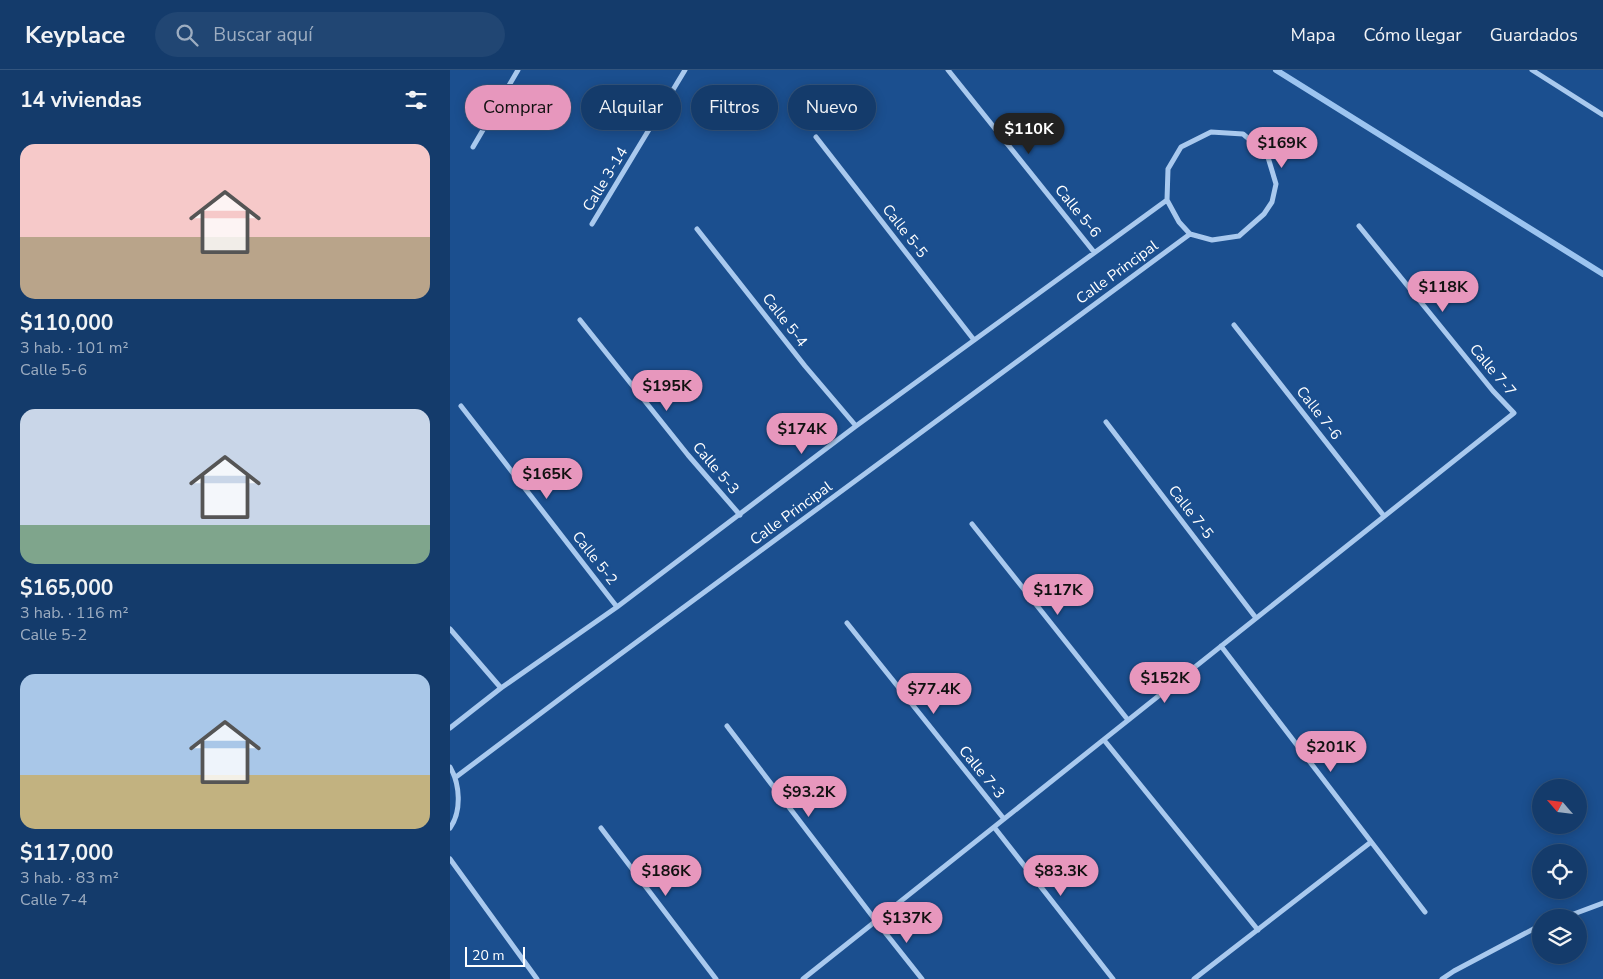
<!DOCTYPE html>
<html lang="es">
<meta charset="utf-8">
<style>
body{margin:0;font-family:"Nunito Sans",sans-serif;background:#214673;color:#f1f3f6;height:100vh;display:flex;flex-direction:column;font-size:19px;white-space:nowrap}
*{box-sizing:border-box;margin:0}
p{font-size:16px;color:#9dadc1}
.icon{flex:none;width:28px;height:28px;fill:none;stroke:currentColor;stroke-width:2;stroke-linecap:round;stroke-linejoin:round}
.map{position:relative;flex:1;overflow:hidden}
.drawer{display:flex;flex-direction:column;background:#143b6b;width:450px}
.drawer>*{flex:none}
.banner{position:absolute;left:15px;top:15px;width:475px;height:45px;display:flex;gap:10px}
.needle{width:32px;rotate:298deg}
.fabs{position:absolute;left:1082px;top:709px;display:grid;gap:10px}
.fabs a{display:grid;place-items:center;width:55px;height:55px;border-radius:50%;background:#143b6b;box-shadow:0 2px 12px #0003,0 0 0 1px #33557e;font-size:25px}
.scale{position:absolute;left:15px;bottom:12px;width:60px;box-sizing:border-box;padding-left:5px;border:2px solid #fff;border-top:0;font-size:14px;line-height:18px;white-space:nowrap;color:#fff;-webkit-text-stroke:4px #1b4f8f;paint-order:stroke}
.price{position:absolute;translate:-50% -42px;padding:0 11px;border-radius:18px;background:#e797bd;color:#111;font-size:16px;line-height:32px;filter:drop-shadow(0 1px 2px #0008)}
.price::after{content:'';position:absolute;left:50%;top:30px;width:15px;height:11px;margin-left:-8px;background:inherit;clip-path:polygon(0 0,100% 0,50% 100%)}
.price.selected{background:#222;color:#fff}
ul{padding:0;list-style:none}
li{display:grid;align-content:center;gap:10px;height:265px;padding:0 20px}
li span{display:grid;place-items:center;height:155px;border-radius:15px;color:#555}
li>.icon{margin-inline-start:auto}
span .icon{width:90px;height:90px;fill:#fffc;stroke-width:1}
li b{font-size:21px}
h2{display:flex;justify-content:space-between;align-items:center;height:60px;padding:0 20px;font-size:21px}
.pill{padding:0 18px;border-radius:22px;background:#143b6b;box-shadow:0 2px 12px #0003,0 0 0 1px #33557e;font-size:18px;line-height:45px}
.pill.selected{background:#e797bd;color:#111}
header{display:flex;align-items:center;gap:30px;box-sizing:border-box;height:70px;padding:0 25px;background:#143b6b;border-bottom:1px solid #33557e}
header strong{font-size:24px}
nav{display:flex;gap:28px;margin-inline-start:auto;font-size:18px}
.search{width:350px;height:45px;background:#214673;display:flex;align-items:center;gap:12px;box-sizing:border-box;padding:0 18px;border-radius:28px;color:#9dadc1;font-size:19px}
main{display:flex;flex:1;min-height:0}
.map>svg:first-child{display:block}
</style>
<header>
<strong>Keyplace</strong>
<div class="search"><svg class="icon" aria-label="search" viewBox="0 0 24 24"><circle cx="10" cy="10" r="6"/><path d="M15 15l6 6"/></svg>Buscar aquí</div>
<nav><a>Mapa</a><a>Cómo llegar</a><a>Guardados</a></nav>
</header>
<main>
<section class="drawer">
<h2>14 viviendas<svg class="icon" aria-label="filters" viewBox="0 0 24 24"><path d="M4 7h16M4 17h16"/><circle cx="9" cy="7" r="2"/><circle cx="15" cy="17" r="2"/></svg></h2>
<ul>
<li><span style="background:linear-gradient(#f6c9c9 60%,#b9a48a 0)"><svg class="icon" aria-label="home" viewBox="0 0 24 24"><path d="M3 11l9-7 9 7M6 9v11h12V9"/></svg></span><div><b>$110,000</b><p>3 hab. · 101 m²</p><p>Calle 5-6</p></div></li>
<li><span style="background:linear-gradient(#c9d6e8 75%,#7fa58c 0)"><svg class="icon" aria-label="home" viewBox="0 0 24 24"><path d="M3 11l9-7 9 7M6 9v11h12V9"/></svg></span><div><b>$165,000</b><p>3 hab. · 116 m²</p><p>Calle 5-2</p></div></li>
<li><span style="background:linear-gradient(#a9c7e8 65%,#c2b280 0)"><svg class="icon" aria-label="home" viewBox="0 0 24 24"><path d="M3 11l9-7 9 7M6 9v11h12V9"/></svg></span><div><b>$117,000</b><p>3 hab. · 83 m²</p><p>Calle 7-4</p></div></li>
</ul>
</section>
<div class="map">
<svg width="1153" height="909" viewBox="0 0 1153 909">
<rect width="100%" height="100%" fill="#1b4f8f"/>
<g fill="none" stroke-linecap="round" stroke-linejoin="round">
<path stroke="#9cc4f0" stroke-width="6" d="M 826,0 L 1153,204"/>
<path stroke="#a9c9ee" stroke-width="5" d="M 498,0 L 644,182
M 1082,0 L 1153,45
M 761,62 L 793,64 L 817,84 L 826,114 L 822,132 L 814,144 L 789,166 L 762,170 L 740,164 L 729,152 L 717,130 L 718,99 L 731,77 Z
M 366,67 L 524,270
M 23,77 L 68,0
M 142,154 L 235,0
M 247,159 L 355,296 L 406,356
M 130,250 L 238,385 L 290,445
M 784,255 L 934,446
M 11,336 L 167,537
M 656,352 L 806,548
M 522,454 L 678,650
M 397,553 L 554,749
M 0,559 L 51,618
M 771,576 L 975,842
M 277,656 L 426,851 L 472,909
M 0,658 L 51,618 L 167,537 L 406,356 L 717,130
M 654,670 L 808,860
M 0,697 C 10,714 12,741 0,758
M 6,707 L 123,619 L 740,164
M 544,757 L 663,909
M 151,758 L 266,909
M 0,789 L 87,909
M 1113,848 L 1153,833
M 353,909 L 1064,343 L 1043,321 L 909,156
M 744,909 L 921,772
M 992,909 L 1004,901 L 1091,855"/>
</g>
<g text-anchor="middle" stroke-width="4" stroke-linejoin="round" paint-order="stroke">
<g font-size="15" fill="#fff" stroke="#1b4f8f">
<text transform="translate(155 109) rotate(-59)" y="5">Calle 3-14</text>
<text transform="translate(628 141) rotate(51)" y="5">Calle 5-6</text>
<text transform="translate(455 161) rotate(52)" y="5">Calle 5-5</text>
<text transform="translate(667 202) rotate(-36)" y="5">Calle Principal</text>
<text transform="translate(335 250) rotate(52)" y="5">Calle 5-4</text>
<text transform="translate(1043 300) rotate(50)" y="5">Calle 7-7</text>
<text transform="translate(869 343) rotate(52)" y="5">Calle 7-6</text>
<text transform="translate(266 398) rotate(50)" y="5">Calle 5-3</text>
<text transform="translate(741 442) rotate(52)" y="5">Calle 7-5</text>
<text transform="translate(341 443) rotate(-36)" y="5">Calle Principal</text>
<text transform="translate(145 488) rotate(52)" y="5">Calle 5-2</text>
<text transform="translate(532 702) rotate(51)" y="5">Calle 7-3</text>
</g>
</g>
</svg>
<div class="fabs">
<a><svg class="needle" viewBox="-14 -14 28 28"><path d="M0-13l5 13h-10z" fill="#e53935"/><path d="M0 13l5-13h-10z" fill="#9dadc1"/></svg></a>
<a><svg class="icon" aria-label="locate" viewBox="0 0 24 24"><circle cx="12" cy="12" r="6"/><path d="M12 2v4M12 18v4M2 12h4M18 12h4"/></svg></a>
<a><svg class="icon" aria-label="layers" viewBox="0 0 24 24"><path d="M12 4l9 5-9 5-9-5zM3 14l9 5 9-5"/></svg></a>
</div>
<div class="scale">20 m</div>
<b class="price selected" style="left:579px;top:85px">$110K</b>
<b class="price" style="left:832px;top:99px">$169K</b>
<b class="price" style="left:993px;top:243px">$118K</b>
<b class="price" style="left:217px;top:342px">$195K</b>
<b class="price" style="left:352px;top:385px">$174K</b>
<b class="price" style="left:97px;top:430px">$165K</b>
<b class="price" style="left:608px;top:546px">$117K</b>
<b class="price" style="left:715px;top:634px">$152K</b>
<b class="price" style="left:484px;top:645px">$77.4K</b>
<b class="price" style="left:881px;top:703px">$201K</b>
<b class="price" style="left:359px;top:748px">$93.2K</b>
<b class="price" style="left:216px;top:827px">$186K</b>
<b class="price" style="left:611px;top:827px">$83.3K</b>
<b class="price" style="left:457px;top:874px">$137K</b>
<div class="banner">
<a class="pill selected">Comprar</a>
<a class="pill">Alquilar</a>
<a class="pill">Filtros</a>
<a class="pill">Nuevo</a>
</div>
</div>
</main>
